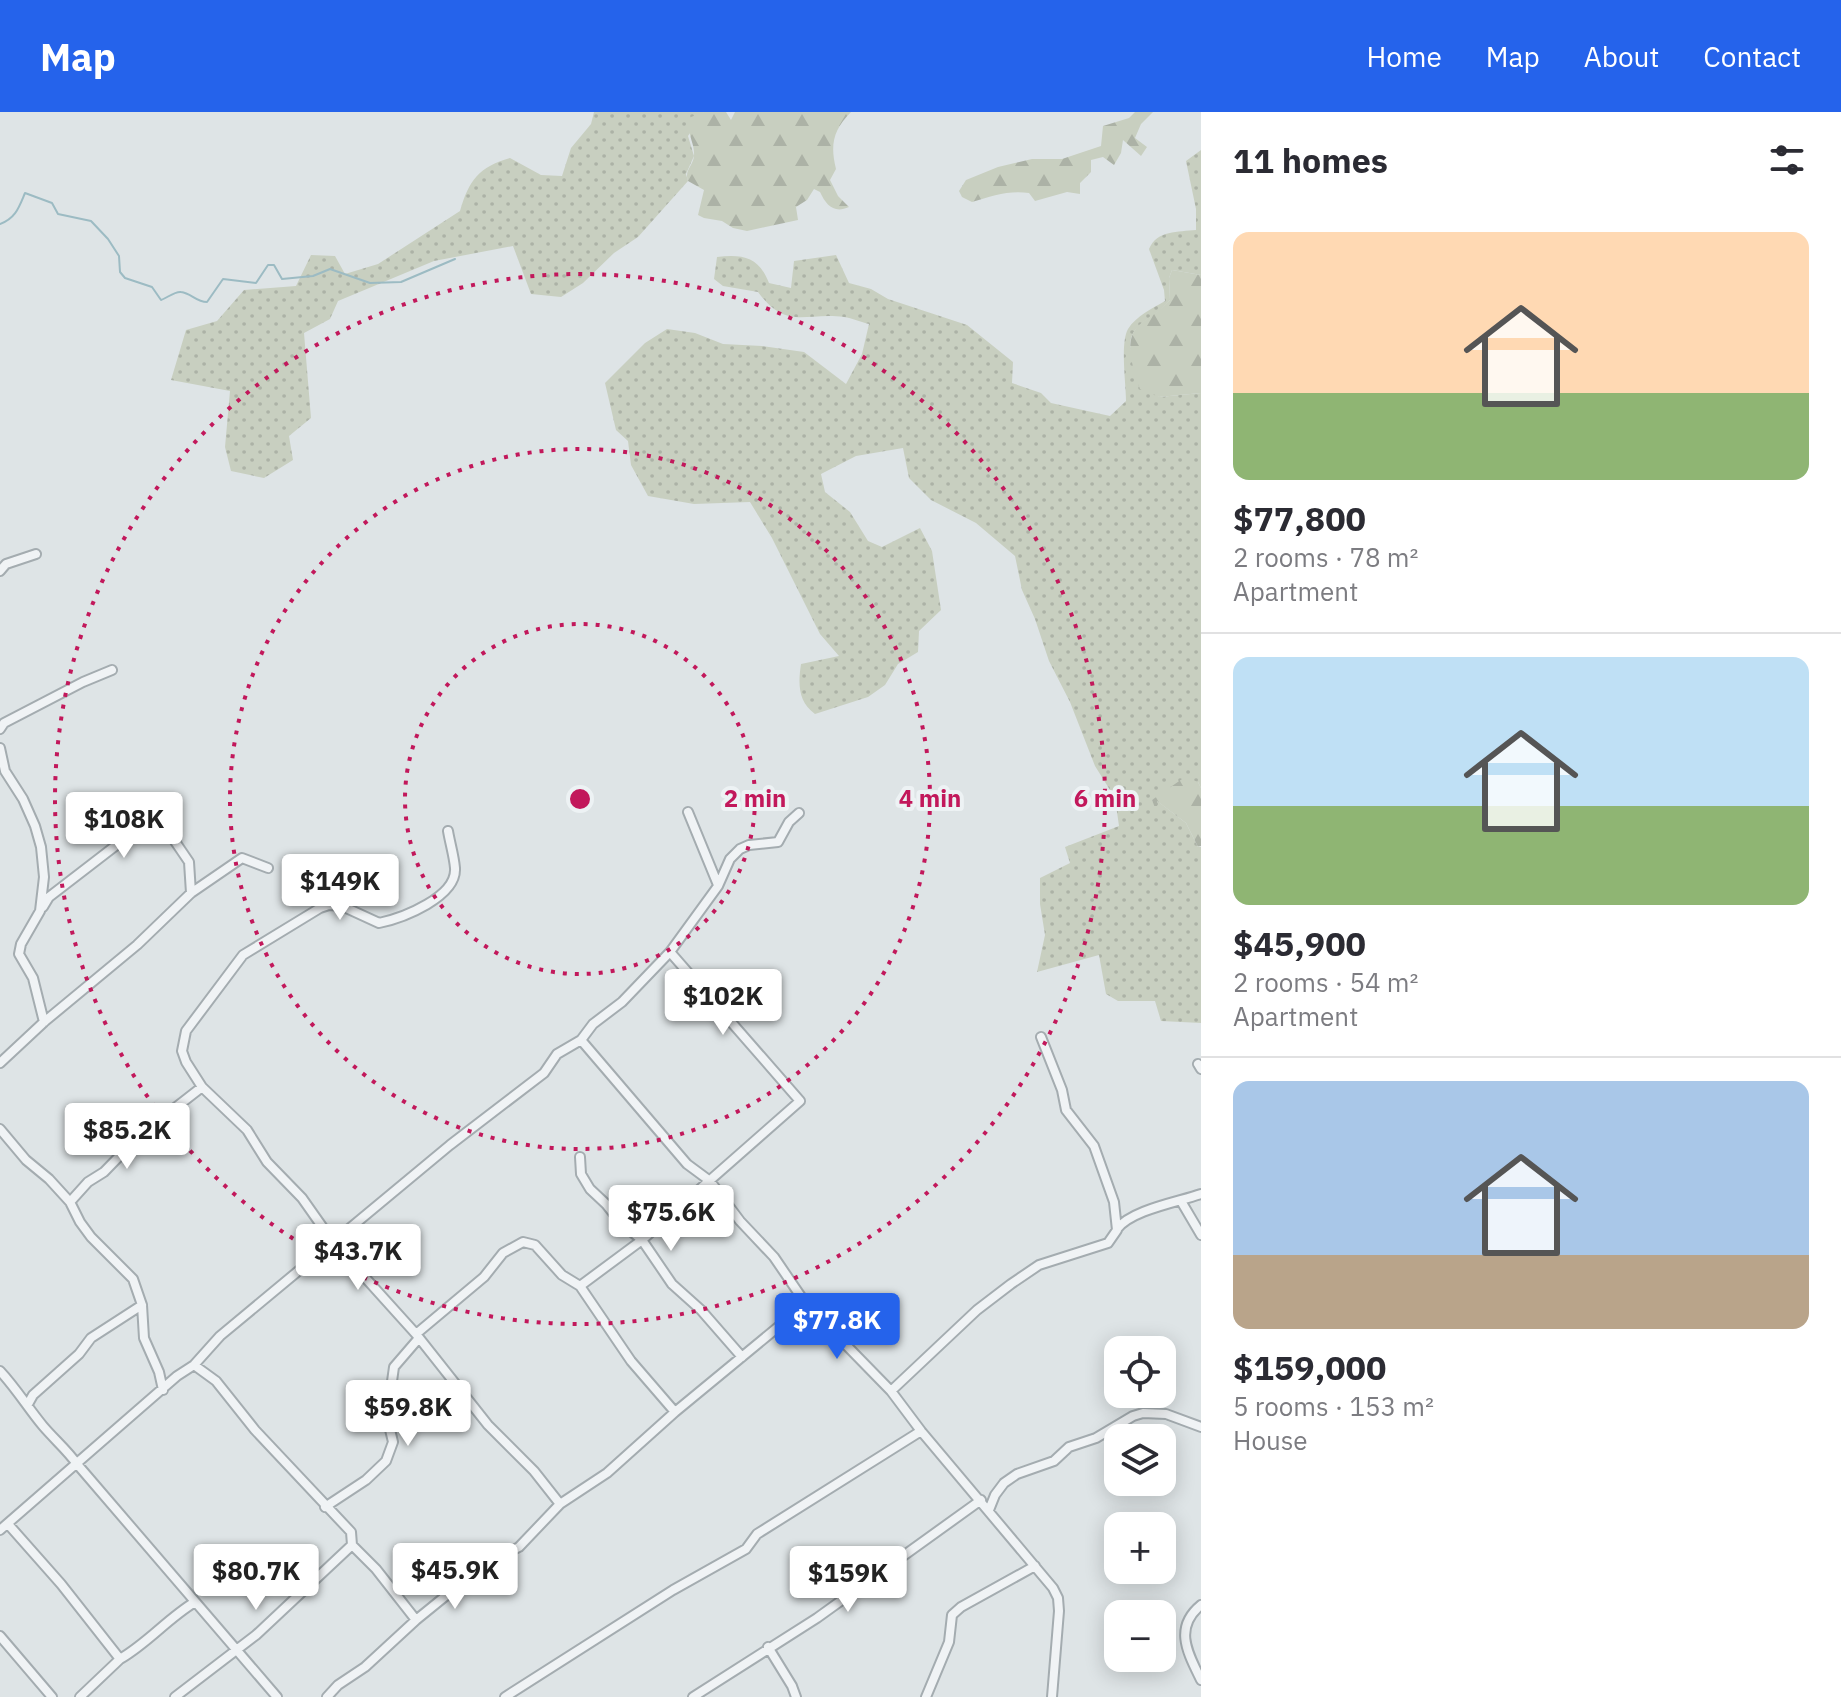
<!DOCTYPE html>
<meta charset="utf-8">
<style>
body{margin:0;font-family:"IBM Plex Sans",sans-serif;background:#f7f7f7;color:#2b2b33;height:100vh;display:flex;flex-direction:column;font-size:30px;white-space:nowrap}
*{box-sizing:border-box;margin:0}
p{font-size:26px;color:#7c7c81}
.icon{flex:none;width:44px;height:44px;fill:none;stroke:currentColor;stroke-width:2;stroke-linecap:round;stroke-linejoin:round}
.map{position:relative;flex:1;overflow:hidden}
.sheet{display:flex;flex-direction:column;background:#fff;width:640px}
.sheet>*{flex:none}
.controls{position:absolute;left:1104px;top:1224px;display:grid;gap:16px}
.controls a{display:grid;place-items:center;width:72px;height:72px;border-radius:16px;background:#fff;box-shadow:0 4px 20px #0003;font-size:40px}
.price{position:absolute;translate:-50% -68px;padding:0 18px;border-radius:8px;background:#fff;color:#222;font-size:26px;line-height:52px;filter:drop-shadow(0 2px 4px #0008)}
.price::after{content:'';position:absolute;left:50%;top:48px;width:24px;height:18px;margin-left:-12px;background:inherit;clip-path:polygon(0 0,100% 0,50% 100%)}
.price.current{background:#2563eb;color:#fff}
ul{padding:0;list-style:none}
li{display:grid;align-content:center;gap:16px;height:424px;padding:0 32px}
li+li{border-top:2px solid #e1e1e2}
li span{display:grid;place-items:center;height:248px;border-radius:16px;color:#555}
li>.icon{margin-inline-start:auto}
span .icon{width:144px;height:144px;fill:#fffc;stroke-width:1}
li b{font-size:34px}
h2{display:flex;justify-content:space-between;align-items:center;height:96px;padding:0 32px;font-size:34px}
header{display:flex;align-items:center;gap:48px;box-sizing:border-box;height:112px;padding:0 40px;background:#2563eb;color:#fff}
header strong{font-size:38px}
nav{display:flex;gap:44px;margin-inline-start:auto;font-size:28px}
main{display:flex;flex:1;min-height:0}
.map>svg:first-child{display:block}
</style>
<header>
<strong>Map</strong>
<nav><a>Home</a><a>Map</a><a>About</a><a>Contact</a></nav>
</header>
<main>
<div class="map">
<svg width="1201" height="1585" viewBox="0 0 1201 1585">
<defs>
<pattern id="grass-dots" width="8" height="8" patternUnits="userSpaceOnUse" patternTransform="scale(2)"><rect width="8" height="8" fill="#c8cfc0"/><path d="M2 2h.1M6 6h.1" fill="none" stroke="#acb2a6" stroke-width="1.8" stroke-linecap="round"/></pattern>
<pattern id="forest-firs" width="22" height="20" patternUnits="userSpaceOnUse" patternTransform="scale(2)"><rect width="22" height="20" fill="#c8cfc0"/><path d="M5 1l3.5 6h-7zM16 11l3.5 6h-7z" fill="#acb2a6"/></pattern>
</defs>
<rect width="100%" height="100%" fill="#dee4e6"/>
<path fill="url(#grass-dots)" d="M 594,0 L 704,0 L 688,24 L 694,44 L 686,62 L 688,69 L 638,125 L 614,141 L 583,171 L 561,185 L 531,182 L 513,134 L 434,149 L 338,189 L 330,207 L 304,221 L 311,306 L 289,324 L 293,348 L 264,366 L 231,359 L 225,335 L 230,279 L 171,268 L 186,218 L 217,209 L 244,178 L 296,174 L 311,143 L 335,144 L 345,162 L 378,152 L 460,99 C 469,68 479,55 510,46 L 541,63 L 562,64 L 571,36 L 591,12 Z
M 1201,38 L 1201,163 L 1172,158 L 1169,166 L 1170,188 C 1162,198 1151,204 1141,212 C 1114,234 1145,265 1159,285 L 1201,281 L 1201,676 L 1198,670 L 1152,688 L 1157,697 L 1156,688 L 1186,711 L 1198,735 L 1201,735 L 1201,911 L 1161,909 L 1155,889 L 1118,889 L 1106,882 L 1099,843 L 1037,860 L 1045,823 L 1040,792 L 1040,766 L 1070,751 L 1065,735 L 1119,714 L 1115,686 L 1095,654 L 1070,590 L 1049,549 L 1035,507 L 1022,478 L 1015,444 L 976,411 L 931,388 L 909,366 L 903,336 L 856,344 L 821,362 L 825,380 L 850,400 L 868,429 L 882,435 L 920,416 L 932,439 L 941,498 L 919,519 L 918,540 L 898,552 L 885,573 L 868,585 L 815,602 C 798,590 798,572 801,552 L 839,544 L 820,522 L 772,426 L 750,390 L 694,392 L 648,384 L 631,353 L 628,329 L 616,318 L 605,271 L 645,231 L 667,217 L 695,221 L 723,232 L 762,234 L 804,240 L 846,272 L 862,242 L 869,212 C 861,210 852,206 844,205 C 804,200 787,219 758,180 L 723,174 L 714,167 L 717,145 C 743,142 759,145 769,171 L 791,176 L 794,149 L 836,143 L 849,171 L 871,177 L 888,187 L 967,213 L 1013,250 L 1012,271 L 1041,281 L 1051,291 L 1110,304 L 1126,289 C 1126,272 1120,231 1128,217 C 1136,204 1153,196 1165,189 L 1164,178 L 1149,137 C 1157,118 1178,120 1196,118 L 1196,97 L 1186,49 Z"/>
<path fill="url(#forest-firs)" d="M 704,0 L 726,0 L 731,8 L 735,0 L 851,0 C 833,18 830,33 836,57 L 830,68 L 838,84 L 849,95 C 834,102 826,93 820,80 L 814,77 L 807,88 L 796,95 L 798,108 L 747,119 L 733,116 L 722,109 L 704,106 L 698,103 L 704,78 L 688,69 C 684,58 693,54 694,44 C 695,29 685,22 691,5 Z
M 1135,0 L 1153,0 L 1141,12 L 1135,26 L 1147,35 L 1141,44 L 1123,28 L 1121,41 L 1114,53 L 1103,45 L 1091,48 L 1091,60 L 1080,71 L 1080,82 L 1067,80 L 1035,89 L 1029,81 C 1009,78 992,84 972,90 L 962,85 L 959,79 L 966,68 L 998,55 L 1032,47 L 1062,47 L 1101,34 L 1103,14 L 1129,6 Z
M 1172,158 L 1201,163 L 1201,281 L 1159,285 L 1140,277 C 1134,258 1122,229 1139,213 C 1150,204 1161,198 1170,188 L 1169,166 Z
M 1185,665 L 1198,670 L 1201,676 L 1201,734 L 1198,735 L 1186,711 L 1157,689 L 1157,701 L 1152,688 Z"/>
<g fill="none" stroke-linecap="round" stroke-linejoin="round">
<path stroke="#9cbbc3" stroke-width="2" d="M 0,112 C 16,106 19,95 25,81 L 52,91 L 58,102 L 91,109 L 108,127 L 119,144 L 120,160 L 125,166 L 152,175 L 161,188 C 167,186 175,179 181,180 C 191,181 196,190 207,190 L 223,167 L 256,171 L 268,153 L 274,153 L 282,167 L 313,164 L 330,157 L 370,171 L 401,170 L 455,147"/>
<g stroke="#a4acb0" stroke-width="12">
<path id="minor" d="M 0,459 L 6,452 L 36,442
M 0,617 L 4,611 L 83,570 L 112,558
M 0,636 L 5,659 L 23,687 L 35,714 L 41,735 L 44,765 L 40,799 L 21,832 L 19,842 L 33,866 L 44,910
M 688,700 L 718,773
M 448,719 C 450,731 454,744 455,756 C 457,785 403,806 379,811 L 342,794 L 329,793 L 320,796 L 243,843 L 186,919 L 182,939 L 186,950 L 202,975 L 247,1018 L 267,1050 L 302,1086 L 333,1130 L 416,1222 L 488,1313 L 534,1359 L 560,1392
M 43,795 L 49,785 L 136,718 L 152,715 L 172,725 L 189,750 L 191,781
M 670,840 L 800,989 L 642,1128 L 580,1174 L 631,1249 L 675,1300
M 581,928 L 687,1052 L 710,1069 L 740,1109 L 774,1145 L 806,1192 L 891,1279 L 921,1319 L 1053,1476 L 1058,1486 L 1059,1499 L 1052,1585
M 0,951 L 44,910 L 137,833 L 191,781 L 242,746 L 268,756
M 1198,952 L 1201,957
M 0,1017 L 26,1048 L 49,1067 L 70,1090 L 80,1110 L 91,1125 L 133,1167 L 142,1193 L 144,1226 L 159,1260 L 163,1278
M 580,1045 L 581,1062 L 590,1077 L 606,1092 L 621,1111 L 642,1128 L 672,1172 L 701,1198 L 742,1245
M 1181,1089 L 1201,1123
M 70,1090 L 88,1070 L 104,1060 L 139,1024 L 202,975
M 1117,1117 C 1131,1098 1178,1090 1201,1082
M 416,1222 L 484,1165 L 503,1141 L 523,1130 L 535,1133 L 562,1163 L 580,1174
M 194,1253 L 216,1269 L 255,1318 L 351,1420 L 352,1433 L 376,1457 L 416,1508
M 0,1259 C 16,1276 28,1296 43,1314 C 54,1327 67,1338 77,1352 L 277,1585
M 891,1279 L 977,1198 L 1011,1172 L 1039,1153 L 1108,1131 L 1117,1118 L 1114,1090 L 1094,1034 L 1066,998 L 1062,978 L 1041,925
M 28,1292 L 33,1283 L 79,1242 L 91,1226 L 142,1193
M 325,1395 L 366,1368 L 386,1349 L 393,1330 L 387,1305 L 394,1255 L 419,1226
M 989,1398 L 995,1383 L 1004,1371 L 1017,1362 L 1054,1349 L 1069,1335 L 1096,1326 L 1133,1304 L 1143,1301 L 1166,1302 L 1201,1315
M 8,1412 L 61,1472 L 120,1547 L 80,1585
M 0,1418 L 177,1264 L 194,1253 L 220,1224 L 450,1033 L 544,961 L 557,942 L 581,928 L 593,912 L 622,890 L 670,840 L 718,774 L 730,747 L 740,737 L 749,733 L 778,730 L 789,710 L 799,701
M 1201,1493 C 1173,1516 1188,1541 1201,1568
M 0,1524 L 52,1585
M 768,1535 L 792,1574 L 796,1585
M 120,1547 C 148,1531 168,1506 195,1490
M 175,1585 L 256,1523 L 352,1433
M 327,1585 L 338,1573 L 365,1555 L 416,1508 L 485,1452 L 519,1435 L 560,1392 L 607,1361 L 675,1300 L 806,1192
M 505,1585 L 673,1478 L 746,1437 L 757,1422 L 921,1319
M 693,1585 L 817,1506 L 981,1388
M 926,1585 L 949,1530 L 952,1503 L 961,1495 L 1035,1454"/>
</g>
<use href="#minor" stroke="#f0f3f5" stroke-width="8"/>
</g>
<g fill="none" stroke="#c2185b" stroke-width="4" stroke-dasharray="4 8">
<circle cx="580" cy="687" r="175"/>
<circle cx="580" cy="687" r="350"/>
<circle cx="580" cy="687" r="525"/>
</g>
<circle cx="580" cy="687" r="12" fill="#c2185b" stroke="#edf2f4" stroke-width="4"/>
<g font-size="24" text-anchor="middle" font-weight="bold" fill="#c2185b" stroke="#edf2f4" stroke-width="8" stroke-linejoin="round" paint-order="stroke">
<text x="755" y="695">2 min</text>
<text x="930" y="695">4 min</text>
<text x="1105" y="695">6 min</text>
</g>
</svg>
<div class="controls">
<a><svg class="icon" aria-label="locate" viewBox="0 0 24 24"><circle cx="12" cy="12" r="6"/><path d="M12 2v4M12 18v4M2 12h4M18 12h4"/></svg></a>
<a><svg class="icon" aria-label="layers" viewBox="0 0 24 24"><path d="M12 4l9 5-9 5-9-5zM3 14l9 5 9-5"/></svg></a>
<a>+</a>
<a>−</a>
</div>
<b class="price" style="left:124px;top:748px">$108K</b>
<b class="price" style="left:340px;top:810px">$149K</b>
<b class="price" style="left:723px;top:925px">$102K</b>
<b class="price" style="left:127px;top:1059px">$85.2K</b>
<b class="price" style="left:671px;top:1141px">$75.6K</b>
<b class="price" style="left:358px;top:1180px">$43.7K</b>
<b class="price current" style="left:837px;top:1249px">$77.8K</b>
<b class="price" style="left:408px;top:1336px">$59.8K</b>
<b class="price" style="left:455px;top:1499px">$45.9K</b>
<b class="price" style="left:256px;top:1500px">$80.7K</b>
<b class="price" style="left:848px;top:1502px">$159K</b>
</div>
<section class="sheet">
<h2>11 homes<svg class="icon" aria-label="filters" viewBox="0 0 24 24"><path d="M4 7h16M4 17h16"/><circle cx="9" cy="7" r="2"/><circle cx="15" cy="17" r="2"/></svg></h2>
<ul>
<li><span style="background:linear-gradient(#ffd9b3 65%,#8fb573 0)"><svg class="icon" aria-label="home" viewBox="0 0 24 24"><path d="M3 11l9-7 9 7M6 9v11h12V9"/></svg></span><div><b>$77,800</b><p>2 rooms · 78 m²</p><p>Apartment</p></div></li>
<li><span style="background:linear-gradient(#bfe0f5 60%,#8fb573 0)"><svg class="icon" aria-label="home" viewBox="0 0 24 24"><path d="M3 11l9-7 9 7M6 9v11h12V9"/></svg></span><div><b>$45,900</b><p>2 rooms · 54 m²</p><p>Apartment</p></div></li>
<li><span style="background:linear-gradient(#a9c7e8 70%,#b9a48a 0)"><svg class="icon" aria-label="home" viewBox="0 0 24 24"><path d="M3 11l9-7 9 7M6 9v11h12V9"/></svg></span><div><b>$159,000</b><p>5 rooms · 153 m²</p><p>House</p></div></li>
</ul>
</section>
</main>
